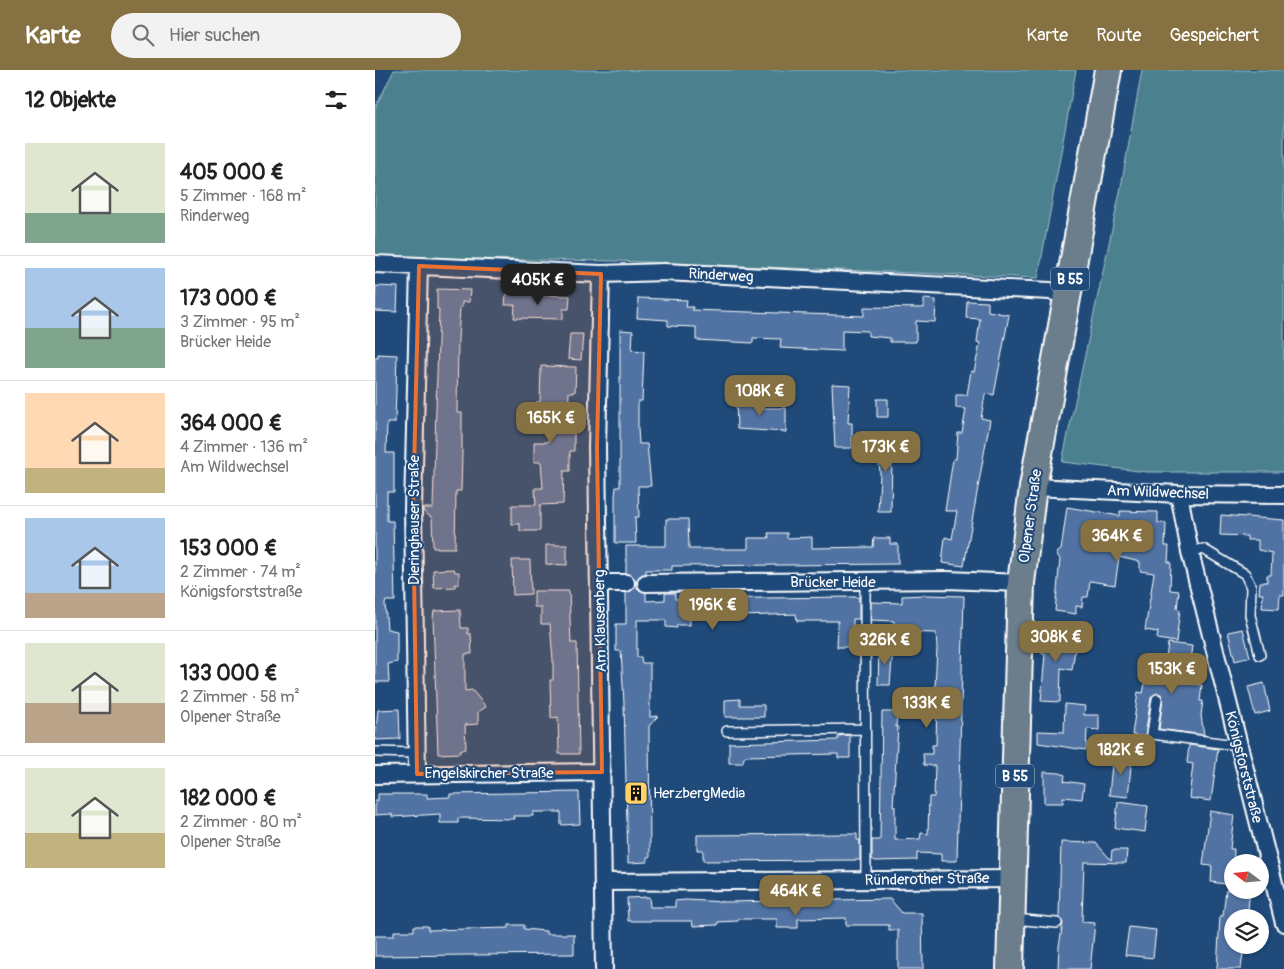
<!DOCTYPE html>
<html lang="de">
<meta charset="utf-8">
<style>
body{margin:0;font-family:Pangolin,sans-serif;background:#f2f2f2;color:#222;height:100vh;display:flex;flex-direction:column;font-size:19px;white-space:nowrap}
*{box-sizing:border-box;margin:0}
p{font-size:16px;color:#767676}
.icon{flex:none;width:28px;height:28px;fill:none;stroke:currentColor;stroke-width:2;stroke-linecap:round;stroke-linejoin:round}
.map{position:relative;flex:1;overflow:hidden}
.panel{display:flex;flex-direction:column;background:#fff;width:375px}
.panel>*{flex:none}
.needle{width:32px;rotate:286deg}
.buttons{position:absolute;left:849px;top:784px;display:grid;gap:10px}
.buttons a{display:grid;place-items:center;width:45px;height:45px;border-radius:50%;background:#fff;box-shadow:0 1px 4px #0004;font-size:25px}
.price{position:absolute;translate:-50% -42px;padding:0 11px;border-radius:10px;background:#857141;color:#fff;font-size:16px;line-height:32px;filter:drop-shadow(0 1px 2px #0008)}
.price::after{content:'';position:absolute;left:50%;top:30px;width:15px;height:11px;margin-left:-8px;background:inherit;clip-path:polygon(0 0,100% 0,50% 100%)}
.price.selected{background:#222;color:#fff}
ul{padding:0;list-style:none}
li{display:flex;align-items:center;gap:15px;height:125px;padding:0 25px}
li+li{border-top:1px solid #e0e0e0}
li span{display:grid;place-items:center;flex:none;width:140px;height:100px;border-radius:0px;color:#555}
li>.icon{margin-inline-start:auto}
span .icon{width:60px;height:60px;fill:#fffc;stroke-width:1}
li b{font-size:21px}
h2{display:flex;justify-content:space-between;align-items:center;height:60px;padding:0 25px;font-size:21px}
header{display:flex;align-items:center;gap:30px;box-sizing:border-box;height:70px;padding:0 25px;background:#857141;color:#fff}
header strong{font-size:24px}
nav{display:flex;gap:28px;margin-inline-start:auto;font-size:18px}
.search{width:350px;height:45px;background:#f2f2f2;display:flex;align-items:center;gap:12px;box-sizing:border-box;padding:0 18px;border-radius:28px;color:#767676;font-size:19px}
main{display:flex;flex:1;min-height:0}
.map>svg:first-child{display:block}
</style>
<header>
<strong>Karte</strong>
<div class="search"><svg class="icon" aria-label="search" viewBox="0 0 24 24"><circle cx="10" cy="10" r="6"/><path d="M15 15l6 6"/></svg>Hier suchen</div>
<nav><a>Karte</a><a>Route</a><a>Gespeichert</a></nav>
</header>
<main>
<section class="panel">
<h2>12 Objekte<svg class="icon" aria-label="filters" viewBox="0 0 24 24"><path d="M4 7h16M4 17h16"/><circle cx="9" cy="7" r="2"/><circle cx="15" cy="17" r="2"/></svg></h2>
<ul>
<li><span style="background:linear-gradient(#dfe7d0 70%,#7fa58c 0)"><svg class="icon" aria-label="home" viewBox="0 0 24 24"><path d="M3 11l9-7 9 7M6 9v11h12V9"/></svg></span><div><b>405 000 €</b><p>5 Zimmer · 168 m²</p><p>Rinderweg</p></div></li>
<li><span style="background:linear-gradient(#a9c7e8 60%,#7fa58c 0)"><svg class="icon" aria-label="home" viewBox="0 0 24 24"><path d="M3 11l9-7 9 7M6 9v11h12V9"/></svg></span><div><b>173 000 €</b><p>3 Zimmer · 95 m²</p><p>Brücker Heide</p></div></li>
<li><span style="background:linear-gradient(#ffd9b3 75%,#c2b280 0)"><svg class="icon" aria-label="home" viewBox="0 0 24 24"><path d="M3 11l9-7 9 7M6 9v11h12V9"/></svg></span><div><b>364 000 €</b><p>4 Zimmer · 136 m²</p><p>Am Wildwechsel</p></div></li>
<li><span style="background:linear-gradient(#a9c7e8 75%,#b9a48a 0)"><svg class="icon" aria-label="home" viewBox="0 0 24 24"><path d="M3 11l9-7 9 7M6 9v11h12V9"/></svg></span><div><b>153 000 €</b><p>2 Zimmer · 74 m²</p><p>Königsforststraße</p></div></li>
<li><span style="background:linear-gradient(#dfe7d0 60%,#b9a48a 0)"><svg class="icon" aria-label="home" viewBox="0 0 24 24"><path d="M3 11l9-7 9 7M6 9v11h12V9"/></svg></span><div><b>133 000 €</b><p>2 Zimmer · 58 m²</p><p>Olpener Straße</p></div></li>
<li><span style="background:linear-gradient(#dfe7d0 65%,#c2b280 0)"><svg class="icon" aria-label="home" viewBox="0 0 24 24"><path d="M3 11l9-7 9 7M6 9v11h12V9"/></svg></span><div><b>182 000 €</b><p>2 Zimmer · 80 m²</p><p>Olpener Straße</p></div></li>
</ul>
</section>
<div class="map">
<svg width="909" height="899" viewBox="0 0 909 899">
<rect width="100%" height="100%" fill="#1f4a7a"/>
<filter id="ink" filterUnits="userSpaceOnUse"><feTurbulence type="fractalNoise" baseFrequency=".02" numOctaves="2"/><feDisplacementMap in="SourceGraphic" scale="10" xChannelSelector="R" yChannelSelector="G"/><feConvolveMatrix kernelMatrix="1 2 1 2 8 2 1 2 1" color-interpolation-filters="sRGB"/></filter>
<g filter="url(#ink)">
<path fill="#4b818e" stroke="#a5c0c6" d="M 19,0 L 701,0 L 663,208 L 242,191 L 0,188 L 0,38 Z
M 767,0 L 909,0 L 909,402 L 772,402 L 687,392 L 745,122 Z"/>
<path fill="#5173a3" stroke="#fff" d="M 1,216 L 23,217 L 22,242 L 0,241 Z
M 62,219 L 95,220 L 94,232 L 87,232 L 87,237 L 85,237 L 83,269 L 82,343 L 87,343 L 87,385 L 86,421 L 81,421 L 80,478 L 58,478 L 57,448 L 48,441 L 48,438 L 58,438 L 64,239 L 62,239 Z
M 131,224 L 195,226 L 194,239 L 188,239 L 188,249 L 139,248 L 140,235 L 130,235 Z
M 263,228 L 312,230 L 311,237 L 318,237 L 317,240 L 489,246 L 489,237 L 549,238 L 549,229 L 561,230 L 560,252 L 541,251 L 541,272 L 515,272 L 515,268 L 493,266 L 493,261 L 467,260 L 467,281 L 405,278 L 406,269 L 378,268 L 378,273 L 321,270 L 321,257 L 293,256 L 293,250 L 262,248 Z
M 592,231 L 613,232 L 613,241 L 634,245 L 619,325 L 611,323 L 610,325 L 606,348 L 615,350 L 589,496 L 567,493 L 570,467 L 577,469 L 582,441 L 570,441 L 578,389 L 581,389 L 583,363 L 587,363 L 591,339 L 581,338 L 581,325 L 592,325 L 596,301 L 599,302 L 605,273 L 602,272 L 605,249 L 591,248 Z
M 245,260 L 258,261 L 257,280 L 269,281 L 267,331 L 263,331 L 263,358 L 264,374 L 272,374 L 276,416 L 263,416 L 264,447 L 260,447 L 261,473 L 240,473 L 240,426 L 241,417 L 245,417 Z
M 195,264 L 208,264 L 206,290 L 193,289 Z
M 3,284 L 22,285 L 20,353 L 12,353 L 11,383 L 19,383 L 19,422 L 12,422 L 12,451 L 18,451 L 20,531 L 11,531 L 10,534 L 12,559 L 22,561 L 22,592 L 13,594 L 14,612 L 0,612 L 0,288 L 3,288 Z
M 166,296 L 201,297 L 200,322 L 194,322 L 193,346 L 199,346 L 199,381 L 195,381 L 195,401 L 189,401 L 188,434 L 165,435 L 165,461 L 145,461 L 145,454 L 137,454 L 137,435 L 161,435 L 160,418 L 168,418 L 166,392 L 159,392 L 159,372 L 173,372 L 172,344 L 161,344 L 161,332 L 165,332 Z
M 457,314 L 475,315 L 473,353 L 477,353 L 477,378 L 460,378 Z
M 502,329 L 513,329 L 513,347 L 502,347 Z
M 361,330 L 386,331 L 386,338 L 411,338 L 411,362 L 362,359 Z
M 502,369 L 522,369 L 522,383 L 517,383 L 516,442 L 503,442 L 505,404 Z
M 692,437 L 745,446 L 745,441 L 783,442 L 783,453 L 791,453 L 790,476 L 794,476 L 793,492 L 796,492 L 795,520 L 804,521 L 802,539 L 805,540 L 801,572 L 782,569 L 783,562 L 770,560 L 779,503 L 765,501 L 765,492 L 744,487 L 740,515 L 715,511 L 713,527 L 708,527 L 707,537 L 701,536 L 701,544 L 680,541 L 685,489 L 681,483 L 686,480 Z
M 846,445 L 909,450 L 909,525 L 905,525 L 904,539 L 887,538 L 888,524 L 884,524 L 885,512 L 892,512 L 892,505 L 896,505 L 897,483 L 883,480 L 883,470 L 872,470 L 872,466 L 845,465 Z
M 291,449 L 313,449 L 314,479 L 373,479 L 373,468 L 394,468 L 393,463 L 412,463 L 412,468 L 437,467 L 437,478 L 498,477 L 499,468 L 515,468 L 515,474 L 523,474 L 523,494 L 297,496 L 297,500 L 271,500 L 271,503 L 263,508 L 262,518 L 271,523 L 271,531 L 290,530 L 290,523 L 300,523 L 300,529 L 481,527 L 484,527 L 484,549 L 478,549 L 478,577 L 462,577 L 463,551 L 422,551 L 421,544 L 315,548 L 315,555 L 302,555 L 302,558 L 291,557 L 291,550 L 262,550 L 262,587 L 266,587 L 267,593 L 275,593 L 275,647 L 283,646 L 274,656 L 275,787 L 272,787 L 272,792 L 253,793 L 249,634 L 246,581 L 241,581 L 241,554 L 251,554 L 251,523 L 256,521 L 261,513 L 259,508 L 251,503 L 251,476 L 291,476 Z
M 171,475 L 192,475 L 192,495 L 171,494 Z
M 137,490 L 155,490 L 156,524 L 138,525 Z
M 79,499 L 80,502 L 84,502 L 84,514 L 80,514 L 80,517 L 59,518 L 58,500 Z
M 159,521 L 194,521 L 196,573 L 202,573 L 204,684 L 184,684 L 183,647 L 176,648 L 175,610 L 178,610 L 178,590 L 175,554 L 166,554 L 166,537 L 159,537 Z
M 550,525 L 589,526 L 582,791 L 566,791 L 566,784 L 542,783 L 542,790 L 500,791 L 497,789 L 497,770 L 505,770 L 507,642 L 522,642 L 521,657 L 523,657 L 518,736 L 520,736 L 520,770 L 545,769 L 546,763 L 553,764 L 554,727 L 559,727 L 560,696 L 549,695 L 548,684 L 557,684 L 557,675 L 561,675 L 562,631 L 554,631 L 554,618 L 560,618 L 562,578 L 561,563 L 519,562 L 519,551 L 496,550 L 496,532 L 527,533 L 527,526 Z
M 85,540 L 86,558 L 93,558 L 93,564 L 96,564 L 97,584 L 90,584 L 90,621 L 97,620 L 111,637 L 103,642 L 103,654 L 90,655 L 91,679 L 85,680 L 85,683 L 63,684 L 58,548 L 59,541 Z
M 868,559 L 875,587 L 860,591 L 853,562 Z
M 668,563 L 702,566 L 697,600 L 686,598 L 685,632 L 666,631 L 670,584 L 667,584 Z
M 793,573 L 817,576 L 812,613 L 827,615 L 825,631 L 828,631 L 826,645 L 829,665 L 784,659 L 788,629 L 786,624 L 782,623 L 776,628 L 770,666 L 757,665 L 763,622 L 768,623 L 774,594 L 790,596 Z
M 504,577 L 518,577 L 515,615 L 503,615 Z
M 889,613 L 895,641 L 880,645 L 873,617 Z
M 365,629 L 365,635 L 389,635 L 389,647 L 350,647 L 350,630 Z
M 690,634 L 710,636 L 709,645 L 724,645 L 724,660 L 712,659 L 711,680 L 663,673 L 663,661 L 689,662 Z
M 24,639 L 25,669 L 0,670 L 3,640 Z
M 475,665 L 475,688 L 463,688 L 463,684 L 370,686 L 367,693 L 354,693 L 354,673 L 463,670 L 463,666 Z
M 814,675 L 843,679 L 836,731 L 814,728 L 818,694 L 812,693 Z
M 738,684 L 757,686 L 753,727 L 734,725 Z
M 669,702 L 685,703 L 690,705 L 689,711 L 709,714 L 707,729 L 688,727 L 688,733 L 669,733 Z
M 204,722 L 205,754 L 186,755 L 186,742 L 158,742 L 158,746 L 138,746 L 139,749 L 83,748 L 83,753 L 65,753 L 65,744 L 17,747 L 17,744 L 0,745 L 0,731 L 3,731 L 3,724 L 52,724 L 52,728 L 75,727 L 75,724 Z
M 743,732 L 773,736 L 770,762 L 740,758 Z
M 835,741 L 859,745 L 855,779 L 859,779 L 858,815 L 836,812 L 837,796 L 828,795 Z
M 471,764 L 482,764 L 482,770 L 485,770 L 485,790 L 328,791 L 328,780 L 322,780 L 322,765 Z
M 686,772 L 721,773 L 736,790 L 737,780 L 752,780 L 751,793 L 709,792 L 707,852 L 720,853 L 715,899 L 683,899 L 684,876 L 688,853 L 684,847 Z
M 851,820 L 875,820 L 872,848 L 858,848 L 858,875 L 869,875 L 866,899 L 842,899 L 845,846 L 848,846 Z
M 274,827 L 275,837 L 300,837 L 300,831 L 310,830 L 351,832 L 515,829 L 527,843 L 547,843 L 548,899 L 523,899 L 523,860 L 514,860 L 514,855 L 471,855 L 471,848 L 423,849 L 423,858 L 402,858 L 402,849 L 363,849 L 363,851 L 343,852 L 343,855 L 318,856 L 317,851 L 253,851 L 252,828 Z
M 134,855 L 149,855 L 149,859 L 171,861 L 171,864 L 199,864 L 199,884 L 0,886 L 0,866 L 19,866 L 19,861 L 39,861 L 39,856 L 53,856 L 53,860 L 134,858 Z
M 754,857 L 781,860 L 778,888 L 750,885 Z"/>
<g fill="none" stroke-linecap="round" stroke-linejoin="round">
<g stroke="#fff" stroke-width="12">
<path id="service" d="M 815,482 L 828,479 L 870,504 L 876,517 L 875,545 L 885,585
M 490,511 L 491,810
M 782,629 L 777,664 L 853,674 L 863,672
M 352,661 L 490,659
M 0,682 L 42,683
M 639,849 L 682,853"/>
</g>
<g stroke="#fff" stroke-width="20">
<path id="minor" d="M 0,194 L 226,204 L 289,202 L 675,221 L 692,225
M 226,204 L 222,377 L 229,899
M 658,417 L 804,424 L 909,425
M 804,424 L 815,482 L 909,853
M 224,513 L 251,513
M 271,513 L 572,510 L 646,513
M 42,704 L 38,439 L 44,196
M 0,705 L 227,702
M 228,812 L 637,809"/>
</g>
<g stroke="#fff" stroke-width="30">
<path id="primary" d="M 635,899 L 646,513 L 658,417 L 733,0"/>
</g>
<use href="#service" stroke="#1f4a7a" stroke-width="9"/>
<use href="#minor" stroke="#1f4a7a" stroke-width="16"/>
<use href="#primary" stroke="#6c7d8c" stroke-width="26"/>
</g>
</g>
<path fill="#eb7230" fill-opacity="0.2" stroke="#eb7230" stroke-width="4" stroke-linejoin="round" d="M 44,196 L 226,204 L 222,377 L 227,702 L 42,704 L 38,439 Z"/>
<defs>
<g id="building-square" transform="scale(1.25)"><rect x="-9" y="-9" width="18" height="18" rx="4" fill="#ffd166" stroke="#1f4a7a"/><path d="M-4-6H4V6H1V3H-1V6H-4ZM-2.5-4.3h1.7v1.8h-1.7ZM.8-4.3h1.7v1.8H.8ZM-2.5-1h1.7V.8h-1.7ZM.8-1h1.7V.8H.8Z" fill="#111"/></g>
</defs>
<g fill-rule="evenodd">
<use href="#building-square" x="261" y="723"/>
</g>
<g text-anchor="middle" stroke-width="4" stroke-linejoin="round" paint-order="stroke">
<g fill="#1f4a7a" stroke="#bcc9d7" stroke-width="1">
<rect x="676" y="197.5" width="38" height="23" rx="4"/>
<rect x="621" y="694.5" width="38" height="23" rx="4"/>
</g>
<g font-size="14" font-weight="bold" fill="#fff">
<text x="695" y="214">B 55</text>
<text x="640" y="711">B 55</text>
</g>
<g font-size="15" fill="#fff" stroke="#1f4a7a">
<text transform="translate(346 205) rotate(3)" y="5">Rinderweg</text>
<text transform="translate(783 422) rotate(2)" y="5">Am Wildwechsel</text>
<text transform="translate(655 446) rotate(-82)" y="5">Olpener Straße</text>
<text transform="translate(39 450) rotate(-90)" y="5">Dieringhauser Straße</text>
<text x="458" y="517">Brücker Heide</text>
<text transform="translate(225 551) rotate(-91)" y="5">Am Klausenberg</text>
<text transform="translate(869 697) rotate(76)" y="5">Königsforststraße</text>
<text x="114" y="708">Engelskircher Straße</text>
<text transform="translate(552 809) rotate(-1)" y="5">Ründerother Straße</text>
</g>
<g font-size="15" fill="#fff" stroke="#1f4a7a" text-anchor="start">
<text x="278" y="728">HerzbergMedia</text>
</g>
</g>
</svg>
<div class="buttons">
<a><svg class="needle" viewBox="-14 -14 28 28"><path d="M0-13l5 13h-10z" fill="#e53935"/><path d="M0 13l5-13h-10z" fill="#767676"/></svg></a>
<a><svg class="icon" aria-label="layers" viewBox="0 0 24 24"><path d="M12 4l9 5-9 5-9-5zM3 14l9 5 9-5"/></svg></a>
</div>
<b class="price selected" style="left:163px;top:236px">405K €</b>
<b class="price" style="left:385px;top:347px">108K €</b>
<b class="price" style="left:176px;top:374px">165K €</b>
<b class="price" style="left:511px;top:403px">173K €</b>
<b class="price" style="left:742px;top:492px">364K €</b>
<b class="price" style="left:338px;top:561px">196K €</b>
<b class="price" style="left:681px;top:593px">308K €</b>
<b class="price" style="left:510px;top:596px">326K €</b>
<b class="price" style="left:797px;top:625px">153K €</b>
<b class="price" style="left:552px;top:659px">133K €</b>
<b class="price" style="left:746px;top:706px">182K €</b>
<b class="price" style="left:421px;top:847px">464K €</b>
</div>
</main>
